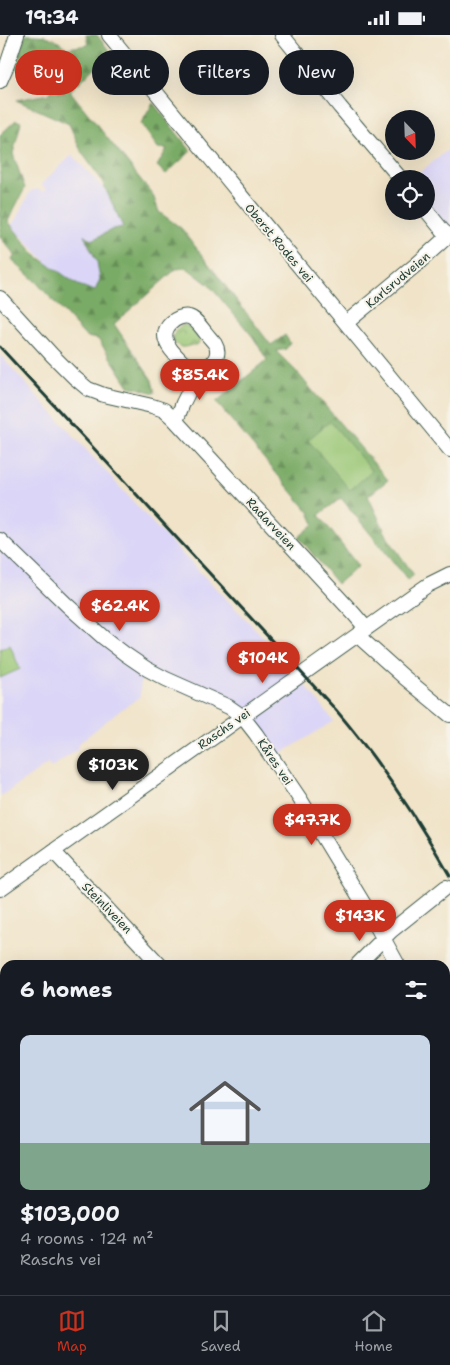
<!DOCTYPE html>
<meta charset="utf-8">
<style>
body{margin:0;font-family:"Shantell Sans",sans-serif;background:#242831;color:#f1f3f6;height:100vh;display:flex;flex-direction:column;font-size:19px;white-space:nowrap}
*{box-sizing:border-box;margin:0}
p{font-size:16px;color:#9ea1a6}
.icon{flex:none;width:28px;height:28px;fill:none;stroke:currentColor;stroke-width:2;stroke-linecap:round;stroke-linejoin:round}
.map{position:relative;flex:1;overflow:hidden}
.details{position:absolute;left:0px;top:925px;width:450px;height:335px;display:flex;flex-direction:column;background:#171b24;border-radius:15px 15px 0 0;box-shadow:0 5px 20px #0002}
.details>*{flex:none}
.guide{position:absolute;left:15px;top:15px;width:420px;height:45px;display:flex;gap:10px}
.needle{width:32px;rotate:157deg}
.tools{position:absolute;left:385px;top:75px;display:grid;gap:10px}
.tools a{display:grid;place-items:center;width:50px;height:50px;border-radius:50%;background:#171b24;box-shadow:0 5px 20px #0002;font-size:25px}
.price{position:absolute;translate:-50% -42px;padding:0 11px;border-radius:18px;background:#c8321e;color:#fff;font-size:16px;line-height:32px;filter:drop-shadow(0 1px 2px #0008)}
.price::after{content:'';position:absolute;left:50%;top:30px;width:15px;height:11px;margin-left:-8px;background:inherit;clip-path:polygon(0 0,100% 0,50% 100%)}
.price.current{background:#222;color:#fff}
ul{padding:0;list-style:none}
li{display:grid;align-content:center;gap:10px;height:265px;padding:0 20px}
li span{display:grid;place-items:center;height:155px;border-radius:10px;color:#555}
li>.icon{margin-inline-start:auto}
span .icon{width:90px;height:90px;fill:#fffc;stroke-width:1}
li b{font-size:21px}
h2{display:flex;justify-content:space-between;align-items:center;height:60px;padding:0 20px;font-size:21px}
.tag{padding:0 18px;border-radius:22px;background:#171b24;box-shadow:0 5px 20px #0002;font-size:18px;line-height:45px}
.tag.current{background:#c8321e;color:#fff}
.status{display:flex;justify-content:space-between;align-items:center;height:35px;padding:0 25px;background:#171b24;direction:ltr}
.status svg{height:14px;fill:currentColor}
.tabs{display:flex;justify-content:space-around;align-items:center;height:70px;border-top:1px solid #363941;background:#171b24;font-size:14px;color:#9ea1a6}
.tabs a{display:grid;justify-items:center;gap:2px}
.tabs .current{color:#c8321e}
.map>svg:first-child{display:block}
</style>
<div class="status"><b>19:34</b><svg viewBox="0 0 49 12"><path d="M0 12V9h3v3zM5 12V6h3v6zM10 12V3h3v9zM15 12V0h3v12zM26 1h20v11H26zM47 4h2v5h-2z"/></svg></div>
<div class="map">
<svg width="450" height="1260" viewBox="0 0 450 1260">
<defs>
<pattern id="forest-firs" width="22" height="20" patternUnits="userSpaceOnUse" patternTransform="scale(1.25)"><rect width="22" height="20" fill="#7aab66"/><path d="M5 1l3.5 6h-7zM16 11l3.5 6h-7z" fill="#638c55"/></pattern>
<pattern id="park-crowns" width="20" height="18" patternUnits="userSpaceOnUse" patternTransform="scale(1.25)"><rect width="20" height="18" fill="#99c674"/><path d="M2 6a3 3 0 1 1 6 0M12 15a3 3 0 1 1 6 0" fill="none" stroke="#7ca260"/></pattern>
</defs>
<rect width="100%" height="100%" fill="#f7f3e8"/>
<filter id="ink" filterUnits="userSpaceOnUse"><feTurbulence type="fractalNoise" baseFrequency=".02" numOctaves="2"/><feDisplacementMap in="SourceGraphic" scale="10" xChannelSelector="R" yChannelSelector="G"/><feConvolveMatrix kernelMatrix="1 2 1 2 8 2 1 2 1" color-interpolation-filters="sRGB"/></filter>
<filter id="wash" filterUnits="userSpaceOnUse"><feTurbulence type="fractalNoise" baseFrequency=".0096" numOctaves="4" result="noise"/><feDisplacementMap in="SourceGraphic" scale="20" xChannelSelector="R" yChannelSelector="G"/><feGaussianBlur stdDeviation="1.12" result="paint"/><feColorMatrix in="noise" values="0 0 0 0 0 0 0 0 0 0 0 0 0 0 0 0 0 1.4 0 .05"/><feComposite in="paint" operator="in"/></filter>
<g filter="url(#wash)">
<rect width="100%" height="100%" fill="#f0e3c7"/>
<path fill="#dbd6f7" d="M 450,113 L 450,194 L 426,168 L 426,144 L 414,144 L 414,142 Z
M 72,120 L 150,203 L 101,284 L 11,190 L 17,184 L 30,156 L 37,154 L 44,157 L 46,155 L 41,149 Z
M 0,320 L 160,496 L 279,618 L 334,686 L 277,721 L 253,682 L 183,657 L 141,643 L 140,662 L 116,678 L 77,710 L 78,714 L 51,733 L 48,729 L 0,762 Z"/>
<path fill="url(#forest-firs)" stroke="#4c744d" d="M 26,0 C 46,0 51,1 67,13 L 88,10 L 86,0 L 97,0 L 111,18 L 70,56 L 153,160 L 159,177 L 181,193 L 271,310 L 285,300 L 290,308 L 286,314 L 276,316 L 295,335 L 388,445 L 368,461 L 388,503 L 414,540 L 408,545 L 341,463 L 319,480 L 358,531 L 337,549 L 299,502 L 314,489 L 309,477 L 216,367 L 267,325 L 253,302 L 209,250 L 187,233 L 176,234 L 114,289 L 152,345 L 155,358 L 129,351 L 98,304 L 86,302 L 37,248 L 12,225 L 15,220 L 0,202 L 0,100 L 16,85 L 21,87 L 13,119 L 25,153 L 8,186 L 34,219 L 78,250 L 95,256 L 100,244 L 97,227 L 84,200 L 92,205 L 113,194 L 123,192 L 101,144 L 82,118 L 69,89 L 16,65 L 49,59 L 69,26 L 54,18 L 32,29 L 12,35 Z
M 153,68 L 191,116 L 166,139 L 157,131 L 167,114 L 158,113 L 141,89 Z
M 47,1255 L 81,1255 L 79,1260 L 44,1260 Z"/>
<path fill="url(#park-crowns)" stroke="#5c8254" d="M 183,290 L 192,293 L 195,300 L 199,303 L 199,308 L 197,310 C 192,309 187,313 181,312 C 169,308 173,294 183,290 Z"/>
<path fill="#99c674" stroke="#5c8254" d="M 330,386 L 372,436 L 350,455 L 308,405 Z
M 10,610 L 20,634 L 0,643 L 0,614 Z"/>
</g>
<g filter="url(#ink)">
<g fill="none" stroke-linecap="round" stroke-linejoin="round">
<g stroke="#3e564a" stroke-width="16">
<path id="minor" d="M 109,0 L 450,415
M 282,0 L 340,72 L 401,144
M 0,46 L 7,30 L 17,0
M 426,175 L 443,196 L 450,201
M 0,263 L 52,320 L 75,343 L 88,354 L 104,360 L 152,371 L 164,375 L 173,383 L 354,579 L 366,593
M 346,288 L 417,229 L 448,201
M 176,386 L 183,368 L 194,346 L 193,337 C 181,325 153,305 171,288 C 175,284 183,280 189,282 C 196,284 201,292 205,297 C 208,301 212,305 215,309 C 224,324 205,334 194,341
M 0,505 L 67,570 L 104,603 L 125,619 L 147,634 L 166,644 L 229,672 L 242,681 L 256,699 L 300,764 L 371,881 L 398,930
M 357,600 L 405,643 L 450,680
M 53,816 L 160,930
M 0,854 L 415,559 L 428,550 L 450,539
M 357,930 L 391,896 L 446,852
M 0,956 L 5,966
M 445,1011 L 450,1020
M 445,1248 L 450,1249
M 216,1255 L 222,1260"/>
</g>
<use href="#minor" stroke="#fff" stroke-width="14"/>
<path stroke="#1f3d34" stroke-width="3" d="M 0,312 L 336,675 C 381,728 416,781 450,841"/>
</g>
</g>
<g text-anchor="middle" stroke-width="4" stroke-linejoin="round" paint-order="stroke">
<g font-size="12" fill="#1f3d34" stroke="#f7f3e8">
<text transform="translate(279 208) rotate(50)" y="4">Oberst Rodes vei</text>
<text transform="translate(398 245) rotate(-40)" y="4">Karlsrudveien</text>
<text transform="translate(271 489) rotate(47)" y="4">Radarveien</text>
<text transform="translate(224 694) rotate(-35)" y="4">Raschs vei</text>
<text transform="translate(275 727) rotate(56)" y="4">Kåres vei</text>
<text transform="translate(107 873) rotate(46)" y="4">Steinliveien</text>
</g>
</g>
</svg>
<div class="tools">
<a><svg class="needle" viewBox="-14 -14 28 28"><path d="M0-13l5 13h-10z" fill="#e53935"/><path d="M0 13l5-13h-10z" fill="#9ea1a6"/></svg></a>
<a><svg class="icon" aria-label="locate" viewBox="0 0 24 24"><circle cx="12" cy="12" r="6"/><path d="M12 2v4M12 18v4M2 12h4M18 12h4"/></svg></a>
</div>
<b class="price" style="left:200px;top:366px">$85.4K</b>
<b class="price" style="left:120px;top:597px">$62.4K</b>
<b class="price" style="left:263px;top:649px">$104K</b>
<b class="price current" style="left:113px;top:756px">$103K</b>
<b class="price" style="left:312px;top:811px">$47.7K</b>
<b class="price" style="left:360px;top:907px">$143K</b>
<div class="guide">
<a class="tag current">Buy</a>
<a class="tag">Rent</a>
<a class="tag">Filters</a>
<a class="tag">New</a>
</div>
<section class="details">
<h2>6 homes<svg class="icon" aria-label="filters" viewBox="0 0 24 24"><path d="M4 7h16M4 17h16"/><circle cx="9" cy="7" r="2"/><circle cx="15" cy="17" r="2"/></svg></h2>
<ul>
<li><span style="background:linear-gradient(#c9d6e8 70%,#7fa58c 0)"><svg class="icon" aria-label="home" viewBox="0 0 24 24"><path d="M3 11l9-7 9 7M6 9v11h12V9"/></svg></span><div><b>$103,000</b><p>4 rooms · 124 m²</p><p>Raschs vei</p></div></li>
</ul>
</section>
</div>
<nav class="tabs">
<a class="current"><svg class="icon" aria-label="map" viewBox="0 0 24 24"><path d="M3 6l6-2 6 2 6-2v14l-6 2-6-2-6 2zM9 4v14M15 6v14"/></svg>Map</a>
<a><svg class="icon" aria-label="saved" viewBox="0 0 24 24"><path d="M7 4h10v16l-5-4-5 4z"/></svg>Saved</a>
<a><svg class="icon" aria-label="home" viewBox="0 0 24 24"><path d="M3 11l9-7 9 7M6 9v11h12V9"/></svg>Home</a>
</nav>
